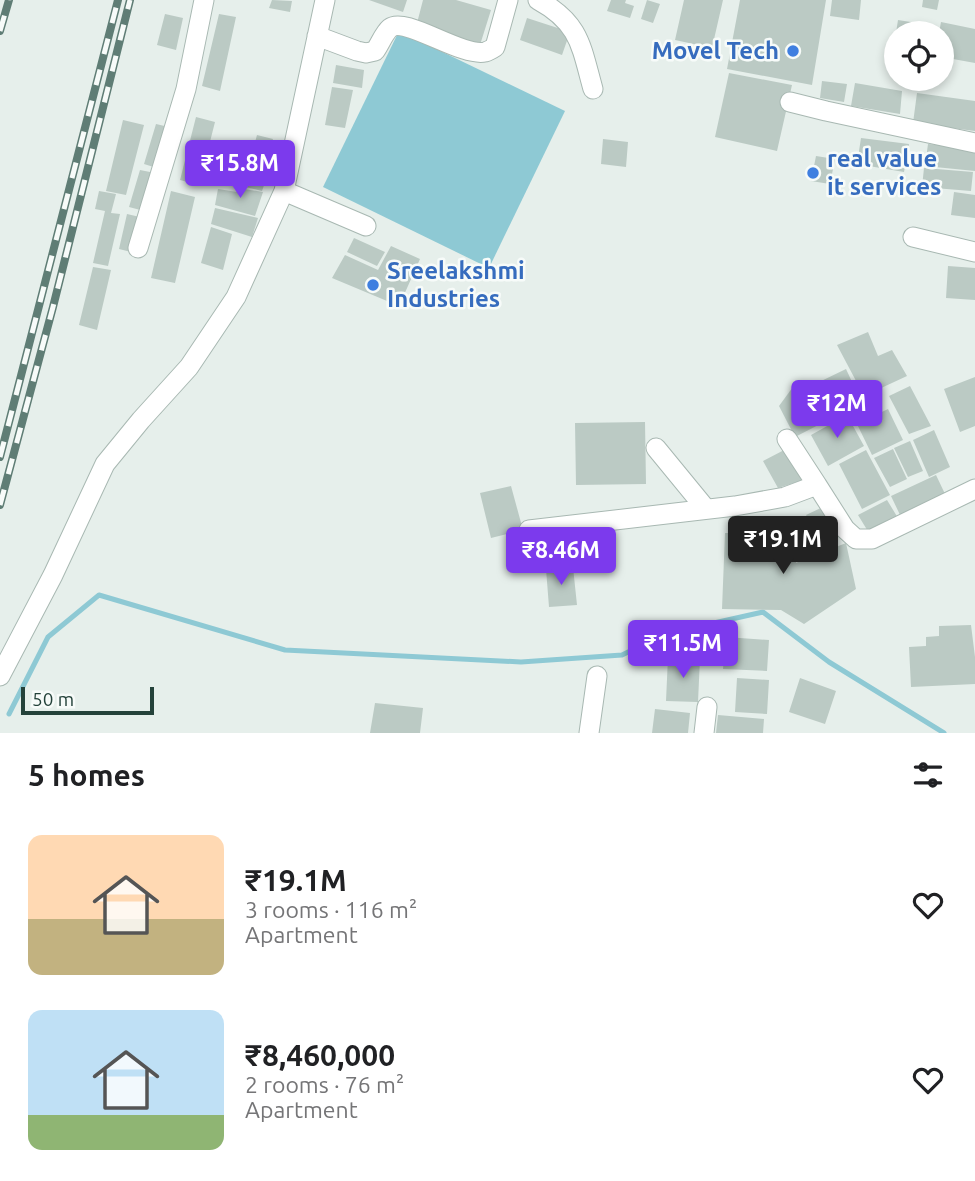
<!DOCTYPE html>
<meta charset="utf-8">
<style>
body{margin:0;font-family:Ubuntu,sans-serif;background:#f2f2f2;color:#202124;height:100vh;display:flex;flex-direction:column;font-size:26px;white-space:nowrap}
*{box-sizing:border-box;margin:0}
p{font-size:23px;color:#757577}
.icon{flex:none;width:38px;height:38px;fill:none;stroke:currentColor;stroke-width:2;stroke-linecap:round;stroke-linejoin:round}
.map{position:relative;height:733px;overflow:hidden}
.side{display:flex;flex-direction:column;background:#fff;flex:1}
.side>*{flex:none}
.buttons{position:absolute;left:884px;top:21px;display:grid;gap:14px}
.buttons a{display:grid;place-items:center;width:70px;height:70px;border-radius:50%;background:#fff;box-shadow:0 4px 10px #0003;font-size:35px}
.scale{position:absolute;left:21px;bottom:18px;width:133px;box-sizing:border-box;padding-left:7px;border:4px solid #24423a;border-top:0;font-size:19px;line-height:24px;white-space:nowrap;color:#24423a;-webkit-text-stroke:5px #f7fbf9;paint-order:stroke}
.price{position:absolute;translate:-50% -60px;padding:0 16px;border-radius:7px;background:#7c3aed;color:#fff;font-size:23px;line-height:46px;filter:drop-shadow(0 2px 4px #0008)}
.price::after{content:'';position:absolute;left:50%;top:42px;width:21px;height:16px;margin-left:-10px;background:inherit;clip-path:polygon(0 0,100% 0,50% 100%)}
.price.current{background:#222;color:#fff}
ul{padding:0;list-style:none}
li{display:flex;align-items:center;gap:21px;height:175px;padding:0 28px}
li span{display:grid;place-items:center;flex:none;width:196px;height:140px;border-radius:14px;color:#555}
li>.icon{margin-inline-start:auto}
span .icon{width:84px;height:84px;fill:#fffc;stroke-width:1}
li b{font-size:30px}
h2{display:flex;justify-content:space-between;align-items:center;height:84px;padding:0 28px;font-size:30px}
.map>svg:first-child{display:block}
</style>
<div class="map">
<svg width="975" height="733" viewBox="0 0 975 733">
<rect width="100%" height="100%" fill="#e6efeb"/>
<path fill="#8ec9d4" d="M 399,31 L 565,111 L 489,268 L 323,187 Z"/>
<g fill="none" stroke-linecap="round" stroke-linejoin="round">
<path stroke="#8ec9d4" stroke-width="5" d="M 9,714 L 48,637 L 99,595 L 285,650 L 521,662 L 622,655 L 665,634 L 763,612 L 829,662 L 944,733"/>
</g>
<path fill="#bbcac4" d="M 272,0 L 292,1 L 290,12 L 269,8 Z
M 369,0 L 407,0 L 403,12 Z
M 423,0 L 456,0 L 491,10 L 480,45 L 416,27 Z
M 611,0 L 626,0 L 625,3 L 634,6 L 630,18 L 607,11 Z
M 647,0 L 660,4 L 653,23 L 641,19 Z
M 684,0 L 723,0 L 712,48 L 675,40 Z
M 740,0 L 826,0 L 812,85 L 727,69 Z
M 832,0 L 861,0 L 859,20 L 830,16 Z
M 923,0 L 939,0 L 937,10 L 922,7 Z
M 165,14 L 183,18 L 176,50 L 157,45 Z
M 219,14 L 236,17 L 220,91 L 202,86 Z
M 527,18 L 570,32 L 562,55 L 520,40 Z
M 898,20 L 936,26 L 935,33 L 896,33 Z
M 941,22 L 975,29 L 975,63 L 942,57 L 942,33 L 939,33 Z
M 336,65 L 364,70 L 362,88 L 333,83 Z
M 729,73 L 792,85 L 777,151 L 715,137 Z
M 822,81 L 847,84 L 844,102 L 820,98 Z
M 855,83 L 902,91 L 900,114 L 851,106 Z
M 332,87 L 353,90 L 345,128 L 325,125 Z
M 917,93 L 975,101 L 975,131 L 913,123 Z
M 196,117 L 215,122 L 199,185 L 180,180 Z
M 123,120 L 144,125 L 126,195 L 106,191 Z
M 156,124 L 173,128 L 160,169 L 144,164 Z
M 257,135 L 273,139 L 264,168 L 249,164 Z
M 861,138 L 909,144 L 904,172 L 857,164 Z
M 603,139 L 628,142 L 626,167 L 601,164 Z
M 928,144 L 975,148 L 975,171 L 925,166 Z
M 816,156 L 835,159 L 830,184 L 811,181 Z
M 238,167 L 268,174 L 262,191 L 233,184 Z
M 924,168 L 973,172 L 971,191 L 922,187 Z
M 140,170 L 160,174 L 148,212 L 129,207 Z
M 238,188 L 263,192 L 255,216 L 215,205 L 218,189 L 237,192 Z
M 99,191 L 116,194 L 111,213 L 120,214 L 108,266 L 93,263 L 105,211 L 95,209 Z
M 171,191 L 195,197 L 175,283 L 151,278 Z
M 954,192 L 975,195 L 975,218 L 951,215 Z
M 215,208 L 258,218 L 252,237 L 211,224 Z
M 127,214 L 144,218 L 135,253 L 119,249 Z
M 211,227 L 232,234 L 223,270 L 201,263 Z
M 354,238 L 385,252 L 377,266 L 347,252 Z
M 391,246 L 420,259 L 399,306 L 332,278 L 345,255 L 378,270 Z
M 948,266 L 975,268 L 975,300 L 946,298 Z
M 93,267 L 111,270 L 97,330 L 79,325 Z
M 868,332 L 878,356 L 892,350 L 907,376 L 864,396 L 837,345 Z
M 846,369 L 860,399 L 831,415 L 815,384 Z
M 975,377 L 975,426 L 960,432 L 944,389 Z
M 798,380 L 806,396 L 815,392 L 830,419 L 795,437 L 779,406 Z
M 910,386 L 931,426 L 909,434 L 889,396 Z
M 888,409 L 903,440 L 872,455 L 857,424 Z
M 847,415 L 864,446 L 828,466 L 811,435 Z
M 645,422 L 646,484 L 576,485 L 575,423 Z
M 934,430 L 950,467 L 929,477 L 913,440 Z
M 910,441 L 923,471 L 908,477 L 894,448 Z
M 788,448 L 803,480 L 778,488 L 763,461 Z
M 893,449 L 907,479 L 890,487 L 874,458 Z
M 866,450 L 890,495 L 862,509 L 839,464 Z
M 936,475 L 946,496 L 901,517 L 891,496 Z
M 511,486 L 523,530 L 491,538 L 480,493 Z
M 887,500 L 898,518 L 869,533 L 858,515 Z
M 825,506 L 837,526 L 819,536 L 806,515 Z
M 725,533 L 796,534 L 796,563 L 846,543 L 856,589 L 804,624 L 781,610 L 722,609 Z
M 573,567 L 577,605 L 549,607 L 546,569 Z
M 971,625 L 975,657 L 975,684 L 911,687 L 909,647 L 926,646 L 926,637 L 939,636 L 939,626 Z
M 726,637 L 769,640 L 767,671 L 723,669 Z
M 668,657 L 700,658 L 698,702 L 666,701 Z
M 737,678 L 769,680 L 767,714 L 735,712 Z
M 800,678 L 836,691 L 825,724 L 789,712 Z
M 375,703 L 423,708 L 420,733 L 370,733 Z
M 655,709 L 690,713 L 688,733 L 652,733 Z
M 718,715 L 764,719 L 763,733 L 716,733 Z"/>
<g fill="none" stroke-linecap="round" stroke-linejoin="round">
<g stroke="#a8b8b2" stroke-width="21">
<path id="minor" d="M 538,0 C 580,23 581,46 593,89
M 317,36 L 357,51 L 366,53 L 375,51 C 380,44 384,33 390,28 C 405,16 461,57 485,52 C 489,51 492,49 495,47 L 508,0
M 790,102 L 826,111 L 975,143
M 284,191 L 366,226
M 913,237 L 975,252
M 138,248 L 186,89 L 204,0
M 787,439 L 817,485
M 656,448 L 706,509
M 529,530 L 735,506 L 785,497 L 817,485 L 845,529 L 856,539 L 872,539 L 975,489
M 0,676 L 53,575 L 105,464 L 141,420 L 189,367 L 236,297 L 284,191 L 325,0
M 589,733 L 597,676
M 704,733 L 707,707"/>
</g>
<use href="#minor" stroke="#fff" stroke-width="19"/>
<g stroke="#5f7d75" stroke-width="8">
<path id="rail" d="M 0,31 L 9,0
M 0,457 L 118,0
M 0,505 L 53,307 L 130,0"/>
</g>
<use href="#rail" stroke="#f7fbf9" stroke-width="5" stroke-dasharray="16" stroke-linecap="butt"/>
</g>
<g fill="#3f7fe0" stroke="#f7fbf9" stroke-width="2.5">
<circle cx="793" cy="51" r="7"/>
<circle cx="813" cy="173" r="7"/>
<circle cx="373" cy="285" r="7"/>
</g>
<g text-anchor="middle" stroke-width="5" stroke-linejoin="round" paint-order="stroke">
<g font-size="24" font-weight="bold" fill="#366cbe" stroke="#f7fbf9" text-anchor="start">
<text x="779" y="59" text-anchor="end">Movel Tech</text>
<text x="827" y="167">real value<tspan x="827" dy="28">it services</tspan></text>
<text x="387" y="279">Sreelakshmi<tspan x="387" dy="28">Industries</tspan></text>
</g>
</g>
</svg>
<div class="buttons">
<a><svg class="icon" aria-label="locate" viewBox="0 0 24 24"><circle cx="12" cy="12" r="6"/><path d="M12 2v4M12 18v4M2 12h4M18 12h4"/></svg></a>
</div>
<div class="scale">50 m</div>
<b class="price" style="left:240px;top:200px">₹15.8M</b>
<b class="price" style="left:837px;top:440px">₹12M</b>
<b class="price current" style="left:783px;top:576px">₹19.1M</b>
<b class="price" style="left:561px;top:587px">₹8.46M</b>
<b class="price" style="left:683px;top:680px">₹11.5M</b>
</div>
<section class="side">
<h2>5 homes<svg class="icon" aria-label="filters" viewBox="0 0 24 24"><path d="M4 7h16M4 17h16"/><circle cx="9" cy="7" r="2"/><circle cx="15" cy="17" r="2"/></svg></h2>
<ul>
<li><span style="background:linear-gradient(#ffd9b3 60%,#c2b280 0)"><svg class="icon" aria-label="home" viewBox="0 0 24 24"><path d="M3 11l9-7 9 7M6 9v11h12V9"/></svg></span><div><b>₹19.1M</b><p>3 rooms · 116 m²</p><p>Apartment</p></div><svg class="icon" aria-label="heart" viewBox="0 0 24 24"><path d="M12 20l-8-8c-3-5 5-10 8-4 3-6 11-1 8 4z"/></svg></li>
<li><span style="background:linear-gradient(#bfe0f5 75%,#8fb573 0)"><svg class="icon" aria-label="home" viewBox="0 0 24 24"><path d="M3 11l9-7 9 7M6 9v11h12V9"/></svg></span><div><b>₹8,460,000</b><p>2 rooms · 76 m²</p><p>Apartment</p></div><svg class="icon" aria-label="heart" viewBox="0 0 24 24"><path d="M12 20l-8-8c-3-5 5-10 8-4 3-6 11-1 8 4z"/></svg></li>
</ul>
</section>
